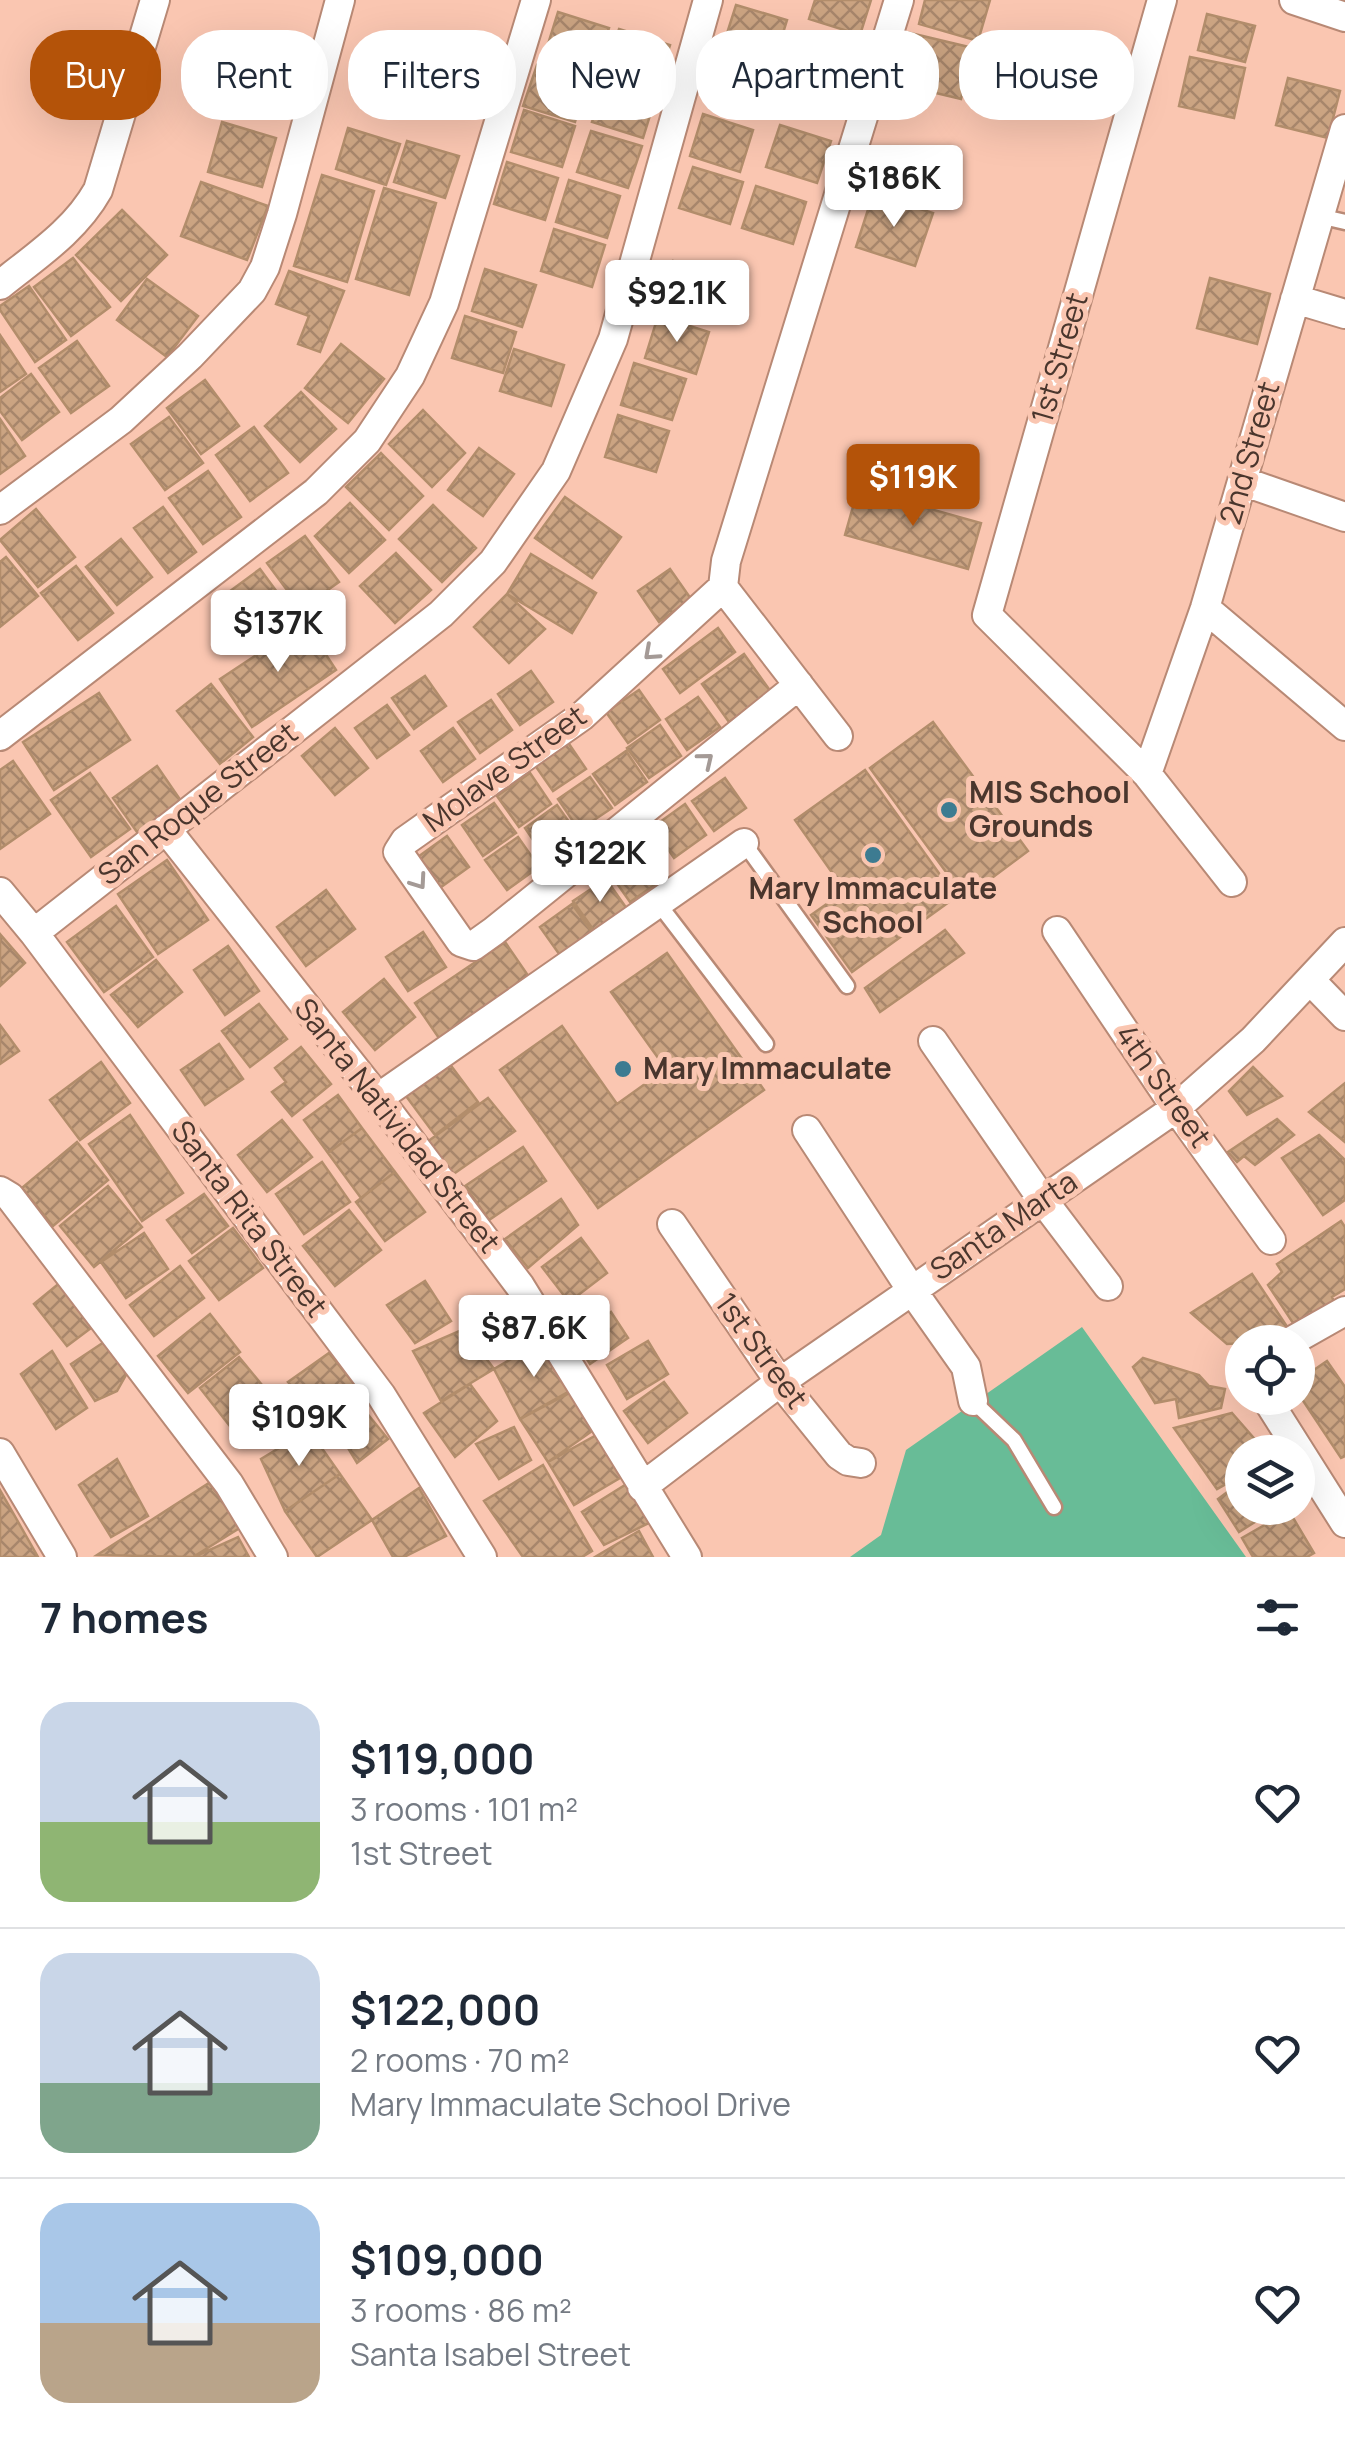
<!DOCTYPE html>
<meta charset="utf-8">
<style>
body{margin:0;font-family:Manrope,sans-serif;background:#f2f2f3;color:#1f2937;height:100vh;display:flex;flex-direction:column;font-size:38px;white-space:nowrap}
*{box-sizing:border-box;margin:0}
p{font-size:32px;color:#747a83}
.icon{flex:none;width:55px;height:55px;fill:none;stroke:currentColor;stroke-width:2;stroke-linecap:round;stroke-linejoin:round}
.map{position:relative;height:1557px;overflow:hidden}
.drawer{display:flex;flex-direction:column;background:#fff;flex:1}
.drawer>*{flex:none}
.guide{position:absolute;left:30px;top:30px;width:1285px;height:90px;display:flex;gap:20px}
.controls{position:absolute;left:1225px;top:1325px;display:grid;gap:20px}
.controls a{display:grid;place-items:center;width:90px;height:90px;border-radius:50%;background:#fff;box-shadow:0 10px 40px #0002;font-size:50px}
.price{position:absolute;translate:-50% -85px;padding:0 22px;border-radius:10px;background:#fff;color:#222;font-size:32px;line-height:65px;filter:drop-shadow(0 2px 5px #0008)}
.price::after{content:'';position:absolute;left:50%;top:60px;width:30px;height:22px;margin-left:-15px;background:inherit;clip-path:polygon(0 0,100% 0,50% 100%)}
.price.on{background:#b45309;color:#fff}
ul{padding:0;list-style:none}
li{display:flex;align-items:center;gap:30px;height:250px;padding:0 40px}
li+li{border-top:2px solid #e0e1e3}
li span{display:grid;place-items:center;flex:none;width:280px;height:200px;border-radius:30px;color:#555}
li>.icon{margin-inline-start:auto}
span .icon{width:120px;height:120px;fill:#fffc;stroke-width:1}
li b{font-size:42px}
h2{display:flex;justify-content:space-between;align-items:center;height:120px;padding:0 40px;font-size:42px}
.pill{padding:0 35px;border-radius:40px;background:#fff;box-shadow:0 10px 40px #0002;font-size:35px;line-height:90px}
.pill.on{background:#b45309;color:#fff}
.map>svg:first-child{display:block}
</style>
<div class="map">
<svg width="1345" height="1557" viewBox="0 0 1345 1557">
<defs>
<pattern id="building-cross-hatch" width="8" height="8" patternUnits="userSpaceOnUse" patternTransform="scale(2.5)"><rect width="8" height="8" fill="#cba482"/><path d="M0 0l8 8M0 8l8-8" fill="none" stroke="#a7866b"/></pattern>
</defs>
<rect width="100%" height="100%" fill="#fac6b1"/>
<path fill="#68bc97" d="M 1082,1327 L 1246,1557 L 850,1557 L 881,1535 L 906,1450 Z"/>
<path fill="url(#building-cross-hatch)" stroke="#b28d6b" stroke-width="2.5" d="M 815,0 L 871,0 L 860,35 L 809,19 Z
M 925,0 L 990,0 L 978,41 L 919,24 Z
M 736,5 L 787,20 L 774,62 L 723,46 Z
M 558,12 L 609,28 L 595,69 L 545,54 Z
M 1207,14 L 1255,26 L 1245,62 L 1198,50 Z
M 619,29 L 670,45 L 657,86 L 606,70 Z
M 906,32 L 973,48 L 961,99 L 894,83 Z
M 724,54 L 775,70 L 762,111 L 711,95 Z
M 1190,57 L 1245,68 L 1234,118 L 1179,106 Z
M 537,65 L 587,80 L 575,122 L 523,106 Z
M 1288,78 L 1340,91 L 1328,138 L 1276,125 Z
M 605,81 L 656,96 L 643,138 L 592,122 Z
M 524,110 L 575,126 L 562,167 L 511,152 Z
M 703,114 L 753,130 L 740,172 L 690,156 Z
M 222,122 L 276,138 L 262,187 L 208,172 Z
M 780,125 L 831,141 L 817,183 L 766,167 Z
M 348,128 L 400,144 L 386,185 L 336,169 Z
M 591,131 L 642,146 L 628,188 L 577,172 Z
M 407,141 L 459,156 L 445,198 L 394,182 Z
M 507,162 L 558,178 L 545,220 L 494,204 Z
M 693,167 L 743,182 L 730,224 L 679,208 Z
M 322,175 L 374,191 L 347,282 L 294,266 Z
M 569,180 L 620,196 L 607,238 L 556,222 Z
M 201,182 L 268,206 L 247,260 L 181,236 Z
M 756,186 L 806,202 L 793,244 L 742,228 Z
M 384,188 L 436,203 L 409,295 L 356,279 Z
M 873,194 L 933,213 L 915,266 L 856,247 Z
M 122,210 L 167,255 L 121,301 L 76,255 Z
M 554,229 L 605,245 L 592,287 L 541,271 Z
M 73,258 L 110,307 L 71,336 L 34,287 Z
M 673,261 L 724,277 L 710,319 L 659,303 Z
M 485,269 L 536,285 L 522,327 L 472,311 Z
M 289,271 L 344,291 L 320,352 L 298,344 L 309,316 L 276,304 Z
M 1210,278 L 1270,294 L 1257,344 L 1197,328 Z
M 147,279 L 198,316 L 167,357 L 117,320 Z
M 29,286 L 66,340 L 35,362 L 0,310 L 0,306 Z
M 465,316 L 516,332 L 503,373 L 452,358 Z
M 658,316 L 709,332 L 696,374 L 645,358 Z
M 0,335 L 26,374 L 0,392 Z
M 77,341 L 109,386 L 71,413 L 39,368 Z
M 341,344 L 384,379 L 348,423 L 305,388 Z
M 514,349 L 564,365 L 551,406 L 500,391 Z
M 634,363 L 686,379 L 672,420 L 621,405 Z
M 31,374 L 59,412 L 22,440 L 0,411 L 0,398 Z
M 205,380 L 239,426 L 201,454 L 167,408 Z
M 301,392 L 336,429 L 300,462 L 265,426 Z
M 423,410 L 465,453 L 432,487 L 389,444 Z
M 618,415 L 669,431 L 656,472 L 605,457 Z
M 169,417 L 203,463 L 165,490 L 131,444 Z
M 0,419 L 25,456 L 0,474 Z
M 254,427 L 288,473 L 250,501 L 216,455 Z
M 479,448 L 514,474 L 483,516 L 448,490 Z
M 381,453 L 423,496 L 389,530 L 346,487 Z
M 208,471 L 241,517 L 203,544 L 169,498 Z
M 858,489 L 981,523 L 968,569 L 845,535 Z
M 565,497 L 621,537 L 592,578 L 535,538 Z
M 350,503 L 385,540 L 349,573 L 315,536 Z
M 433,505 L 476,548 L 442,582 L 399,539 Z
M 163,507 L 196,552 L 168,573 L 134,528 Z
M 36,509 L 75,557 L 38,587 L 0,540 Z
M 305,536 L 339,582 L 301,609 L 267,563 Z
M 121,539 L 152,577 L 117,605 L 86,567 Z
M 396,553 L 431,590 L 395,623 L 360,586 Z
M 531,554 L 596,593 L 572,633 L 507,594 Z
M 6,557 L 38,596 L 0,627 L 0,562 Z
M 76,566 L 113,613 L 78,640 L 41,593 Z
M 260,569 L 294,615 L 256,643 L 222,597 Z
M 670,569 L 691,599 L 659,622 L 638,591 Z
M 507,594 L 545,629 L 509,663 L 474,627 Z
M 305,623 L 336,670 L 252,727 L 220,679 Z
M 718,628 L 735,652 L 680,693 L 663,669 Z
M 744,654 L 771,692 L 729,722 L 702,684 Z
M 531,671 L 553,702 L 520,725 L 498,694 Z
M 425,676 L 446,706 L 414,729 L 392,698 Z
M 211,684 L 253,737 L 220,764 L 177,711 Z
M 639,690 L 660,720 L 628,743 L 606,712 Z
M 99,693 L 130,740 L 54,790 L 23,742 Z
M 698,697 L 720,727 L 687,750 L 666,719 Z
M 491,700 L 512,730 L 480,753 L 458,722 Z
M 387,705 L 409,735 L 377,758 L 355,728 Z
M 933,722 L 1028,851 L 965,898 L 870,768 Z
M 660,725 L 681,756 L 649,778 L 627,748 Z
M 335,728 L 368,768 L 335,795 L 302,756 Z
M 453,728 L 475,759 L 443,782 L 421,751 Z
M 565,738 L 586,769 L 553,791 L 532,761 Z
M 626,751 L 647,782 L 615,805 L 593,774 Z
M 13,761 L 50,814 L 0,849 L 0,770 Z
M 157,766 L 181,801 L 137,832 L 113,798 Z
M 865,770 L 956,897 L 852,972 L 811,915 L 845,891 L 795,820 Z
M 90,773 L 130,829 L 91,857 L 51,800 Z
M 530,773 L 551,804 L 519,827 L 497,796 Z
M 590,777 L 612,808 L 579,830 L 558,799 Z
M 725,778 L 746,808 L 714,831 L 692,801 Z
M 494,803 L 516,833 L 483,856 L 462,825 Z
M 685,804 L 706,835 L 674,858 L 653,827 Z
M 557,805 L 579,836 L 546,859 L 525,828 Z
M 447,836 L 469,867 L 437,890 L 415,859 Z
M 518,837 L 539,867 L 507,890 L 485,860 Z
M 641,849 L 663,879 L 630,902 L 609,872 Z
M 167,860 L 208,920 L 158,954 L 118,894 Z
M 606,879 L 627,909 L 595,932 L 573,901 Z
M 326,890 L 355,929 L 306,966 L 277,927 Z
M 572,904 L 594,935 L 562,958 L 540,927 Z
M 116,906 L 153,957 L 104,992 L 67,942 Z
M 945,930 L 964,953 L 880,1012 L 865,988 Z
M 423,932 L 446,967 L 408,991 L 386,957 Z
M 0,934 L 25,963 L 0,986 Z
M 505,942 L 531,980 L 441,1041 L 415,1003 Z
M 228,946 L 259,991 L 225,1015 L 194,970 Z
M 667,953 L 764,1090 L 598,1208 L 500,1070 L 562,1026 L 617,1104 L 666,1069 L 611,992 Z
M 156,960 L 182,992 L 138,1027 L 111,995 Z
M 384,979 L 415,1017 L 375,1050 L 343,1012 Z
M 259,1004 L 287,1039 L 250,1067 L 222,1031 Z
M 0,1025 L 19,1051 L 0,1064 Z
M 219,1044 L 243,1079 L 205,1105 L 181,1070 Z
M 301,1047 L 331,1084 L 292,1116 L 272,1092 L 286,1082 L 275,1068 Z
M 101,1062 L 130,1103 L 80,1140 L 50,1100 Z
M 449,1063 L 478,1102 L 435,1135 L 406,1096 Z
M 1253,1067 L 1282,1096 L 1247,1115 L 1229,1091 Z
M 1345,1083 L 1345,1142 L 1309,1112 Z
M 338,1095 L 362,1128 L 328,1153 L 304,1120 Z
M 488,1098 L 515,1131 L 452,1175 L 427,1142 Z
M 130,1115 L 183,1193 L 142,1221 L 89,1144 Z
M 1277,1119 L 1294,1135 L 1255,1165 L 1244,1156 L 1237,1162 L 1228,1152 Z
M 282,1120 L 312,1157 L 267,1192 L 238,1155 Z
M 362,1128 L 395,1172 L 361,1198 L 328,1153 Z
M 1319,1135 L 1345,1160 L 1345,1200 L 1323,1215 L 1282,1158 Z
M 77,1142 L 108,1180 L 53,1226 L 22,1188 Z
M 523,1147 L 546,1181 L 489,1220 L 465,1186 Z
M 322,1162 L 350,1202 L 304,1234 L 276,1194 Z
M 395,1172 L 425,1212 L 385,1241 L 356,1202 Z
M 108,1186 L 142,1227 L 94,1267 L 60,1226 Z
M 204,1194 L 228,1226 L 192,1253 L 167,1220 Z
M 561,1199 L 578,1225 L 528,1268 L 505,1239 Z
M 349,1210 L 381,1250 L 335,1286 L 303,1246 Z
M 1341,1221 L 1345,1227 L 1345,1289 L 1332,1297 L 1337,1309 L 1314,1313 L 1293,1323 L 1268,1285 L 1282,1272 L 1277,1264 Z
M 233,1228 L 263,1268 L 219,1300 L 189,1261 Z
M 144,1233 L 168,1269 L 126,1298 L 101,1262 Z
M 581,1238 L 607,1273 L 569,1302 L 542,1267 Z
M 180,1266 L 204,1298 L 154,1336 L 130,1305 Z
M 1252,1274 L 1288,1328 L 1264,1342 L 1227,1344 L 1191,1313 Z
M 62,1281 L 95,1325 L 67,1346 L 34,1304 Z
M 425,1281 L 451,1321 L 415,1343 L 387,1305 Z
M 611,1312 L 628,1338 L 590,1364 L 571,1334 Z
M 210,1314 L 240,1352 L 188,1393 L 158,1356 Z
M 464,1329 L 494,1369 L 441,1401 L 413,1351 Z
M 110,1338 L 126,1375 L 117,1391 L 95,1401 L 71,1364 Z
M 544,1340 L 575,1390 L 520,1419 L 494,1369 Z
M 648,1341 L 668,1374 L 627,1399 L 607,1365 Z
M 52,1351 L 87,1408 L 56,1429 L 21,1374 Z
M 329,1353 L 363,1395 L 323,1421 L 288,1382 Z
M 239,1357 L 280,1407 L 240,1439 L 200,1388 Z
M 1143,1358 L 1199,1375 L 1209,1386 L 1225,1389 L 1221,1408 L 1179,1418 L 1176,1399 L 1155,1403 L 1133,1367 Z
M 1327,1361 L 1345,1387 L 1345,1456 L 1341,1458 L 1298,1393 L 1298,1381 Z
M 664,1382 L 687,1413 L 648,1443 L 624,1411 Z
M 470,1384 L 497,1421 L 455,1457 L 424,1413 Z
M 570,1391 L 595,1429 L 548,1462 L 520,1419 Z
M 361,1406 L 388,1439 L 357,1463 L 333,1423 Z
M 1232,1413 L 1266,1452 L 1242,1452 L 1242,1475 L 1217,1489 L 1174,1428 Z
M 514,1427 L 531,1460 L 499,1479 L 476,1444 Z
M 309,1430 L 340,1474 L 285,1511 L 261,1459 Z
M 602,1432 L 625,1475 L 574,1505 L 548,1462 Z
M 117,1459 L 148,1516 L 111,1537 L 79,1485 Z
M 543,1465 L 592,1551 L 582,1557 L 523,1557 L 484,1501 Z
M 340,1474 L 372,1520 L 317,1557 L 285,1511 Z
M 633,1480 L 655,1520 L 604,1545 L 582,1512 Z
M 1242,1481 L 1242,1508 L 1277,1508 L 1239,1532 L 1218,1499 Z
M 209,1483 L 243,1526 L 193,1557 L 97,1555 Z
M 419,1488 L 446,1536 L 404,1557 L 393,1557 L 372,1520 Z
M 0,1490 L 38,1557 L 0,1557 Z
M 1289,1511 L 1314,1553 L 1307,1557 L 1253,1557 L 1242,1538 Z
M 639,1531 L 653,1557 L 595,1557 Z
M 238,1537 L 249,1557 L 194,1557 Z"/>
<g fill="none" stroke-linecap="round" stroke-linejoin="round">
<g stroke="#b88975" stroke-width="19">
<path id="service" d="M 1319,216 L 1345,222
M 744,843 L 847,986
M 658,903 L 766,1044
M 973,1401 L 1014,1440 L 1054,1507"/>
</g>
<g stroke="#b88975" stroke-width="32">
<path id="minor" d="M 1162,0 L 987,615 L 1147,774 L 1232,882
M 1294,0 L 1345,17
M 0,285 C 36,256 75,231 98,190 L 155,0
M 1295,299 L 1345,314
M 1242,481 L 1345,517
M 0,510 L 121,420 L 190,356 L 252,291 L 265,267 L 282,214 L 340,0
M 723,587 L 582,716 L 405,841 L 398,852 L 461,942 L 473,946 L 494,931 L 799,685
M 723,587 L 726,561 L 899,0
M 723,587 L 838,736
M 1205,608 L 1345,726
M 0,736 L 316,492 L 367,441 L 410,376 L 444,303 L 536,0
M 1147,774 L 1205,608 L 1345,129
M 166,829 L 378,1098 L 520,1286 L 687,1557
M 0,892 L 34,933 L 381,1395 L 482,1557
M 1057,931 L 1176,1108 L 1271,1240
M 34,933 L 441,614 L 493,562 L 556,471 L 613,339 L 708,0
M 1310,980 L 1345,1016
M 933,1041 L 1042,1199 L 1108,1286
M 378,1098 L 744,843
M 807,1130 L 911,1289 L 966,1367 L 973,1401
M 0,1191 L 10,1197 L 229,1484 L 273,1557
M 672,1224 L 780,1382 L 839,1455 L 848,1461 L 861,1463
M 1290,1342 L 1345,1311
M 1266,1398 L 1345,1523
M 0,1453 L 62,1557
M 642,1487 L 780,1382 L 1176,1108 L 1253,1040 L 1345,942"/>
</g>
<use href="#service" stroke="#fff" stroke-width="14"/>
<use href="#minor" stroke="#fff" stroke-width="28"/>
</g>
<defs><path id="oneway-chevron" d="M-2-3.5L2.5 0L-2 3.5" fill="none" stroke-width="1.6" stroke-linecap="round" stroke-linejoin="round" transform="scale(2.5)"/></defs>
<g stroke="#a49a96">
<use href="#oneway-chevron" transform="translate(651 653) rotate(138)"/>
<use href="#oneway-chevron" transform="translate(706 760) rotate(-39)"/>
<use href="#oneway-chevron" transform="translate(419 882) rotate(55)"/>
</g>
<g fill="#3d7b91" stroke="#fac6b1" stroke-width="4">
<circle cx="949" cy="810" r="10"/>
<circle cx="873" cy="855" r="10"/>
<circle cx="623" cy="1069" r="10"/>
</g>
<g text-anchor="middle" stroke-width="10" stroke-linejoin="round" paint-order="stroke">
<g font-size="30" fill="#4a362d" stroke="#fac6b1">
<text transform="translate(1060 358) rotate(-74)" y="10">1st Street</text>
<text transform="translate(1250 453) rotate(-74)" y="10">2nd Street</text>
<text transform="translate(505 769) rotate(-36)" y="10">Molave Street</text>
<text transform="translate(198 804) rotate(-38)" y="10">San Roque Street</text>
<text transform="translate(1163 1086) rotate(55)" y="10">4th Street</text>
<text transform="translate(397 1126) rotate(52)" y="10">Santa Natividad Street</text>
<text transform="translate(249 1219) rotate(53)" y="10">Santa Rita Street</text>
<text transform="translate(1004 1226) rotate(-34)" y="10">Santa Marta</text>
<text transform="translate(761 1351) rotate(54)" y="10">1st Street</text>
</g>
<g font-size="30" font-weight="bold" fill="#4a362d" stroke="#fac6b1" text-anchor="start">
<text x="969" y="803">MIS School<tspan x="969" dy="34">Grounds</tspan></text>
<text x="873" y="899" text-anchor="middle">Mary Immaculate<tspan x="873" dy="34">School</tspan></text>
<text x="643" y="1079">Mary Immaculate</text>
</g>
</g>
</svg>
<div class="controls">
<a><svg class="icon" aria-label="locate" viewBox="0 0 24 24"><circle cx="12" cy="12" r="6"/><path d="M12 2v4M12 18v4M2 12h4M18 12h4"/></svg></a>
<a><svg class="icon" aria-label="layers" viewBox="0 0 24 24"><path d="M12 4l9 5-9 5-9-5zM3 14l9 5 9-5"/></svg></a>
</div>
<b class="price" style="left:894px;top:230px">$186K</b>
<b class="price" style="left:677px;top:345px">$92.1K</b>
<b class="price on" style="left:913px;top:529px">$119K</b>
<b class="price" style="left:278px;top:675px">$137K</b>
<b class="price" style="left:600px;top:905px">$122K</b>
<b class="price" style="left:534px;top:1380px">$87.6K</b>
<b class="price" style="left:299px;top:1469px">$109K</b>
<div class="guide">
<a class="pill on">Buy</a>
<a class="pill">Rent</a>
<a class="pill">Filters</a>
<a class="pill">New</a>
<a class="pill">Apartment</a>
<a class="pill">House</a>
</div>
</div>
<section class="drawer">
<h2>7 homes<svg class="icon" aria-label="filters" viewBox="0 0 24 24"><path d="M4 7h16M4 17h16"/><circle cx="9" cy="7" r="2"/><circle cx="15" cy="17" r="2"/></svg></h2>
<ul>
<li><span style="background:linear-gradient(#c9d6e8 60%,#8fb573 0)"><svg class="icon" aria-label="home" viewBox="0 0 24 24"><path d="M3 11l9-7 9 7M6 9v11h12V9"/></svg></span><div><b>$119,000</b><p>3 rooms · 101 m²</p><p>1st Street</p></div><svg class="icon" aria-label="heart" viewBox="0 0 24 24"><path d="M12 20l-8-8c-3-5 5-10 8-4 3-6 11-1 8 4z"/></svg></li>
<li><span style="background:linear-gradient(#c9d6e8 65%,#7fa58c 0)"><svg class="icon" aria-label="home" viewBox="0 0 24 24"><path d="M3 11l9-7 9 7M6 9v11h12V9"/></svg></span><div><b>$122,000</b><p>2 rooms · 70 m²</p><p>Mary Immaculate School Drive</p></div><svg class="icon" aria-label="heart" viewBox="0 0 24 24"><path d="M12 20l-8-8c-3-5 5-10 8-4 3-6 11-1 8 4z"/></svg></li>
<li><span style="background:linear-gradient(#a9c7e8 60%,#b9a48a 0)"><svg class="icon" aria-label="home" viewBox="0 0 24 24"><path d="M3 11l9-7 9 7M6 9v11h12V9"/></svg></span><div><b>$109,000</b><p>3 rooms · 86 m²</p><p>Santa Isabel Street</p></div><svg class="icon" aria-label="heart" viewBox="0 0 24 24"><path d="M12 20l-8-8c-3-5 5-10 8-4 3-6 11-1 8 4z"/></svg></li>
</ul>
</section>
